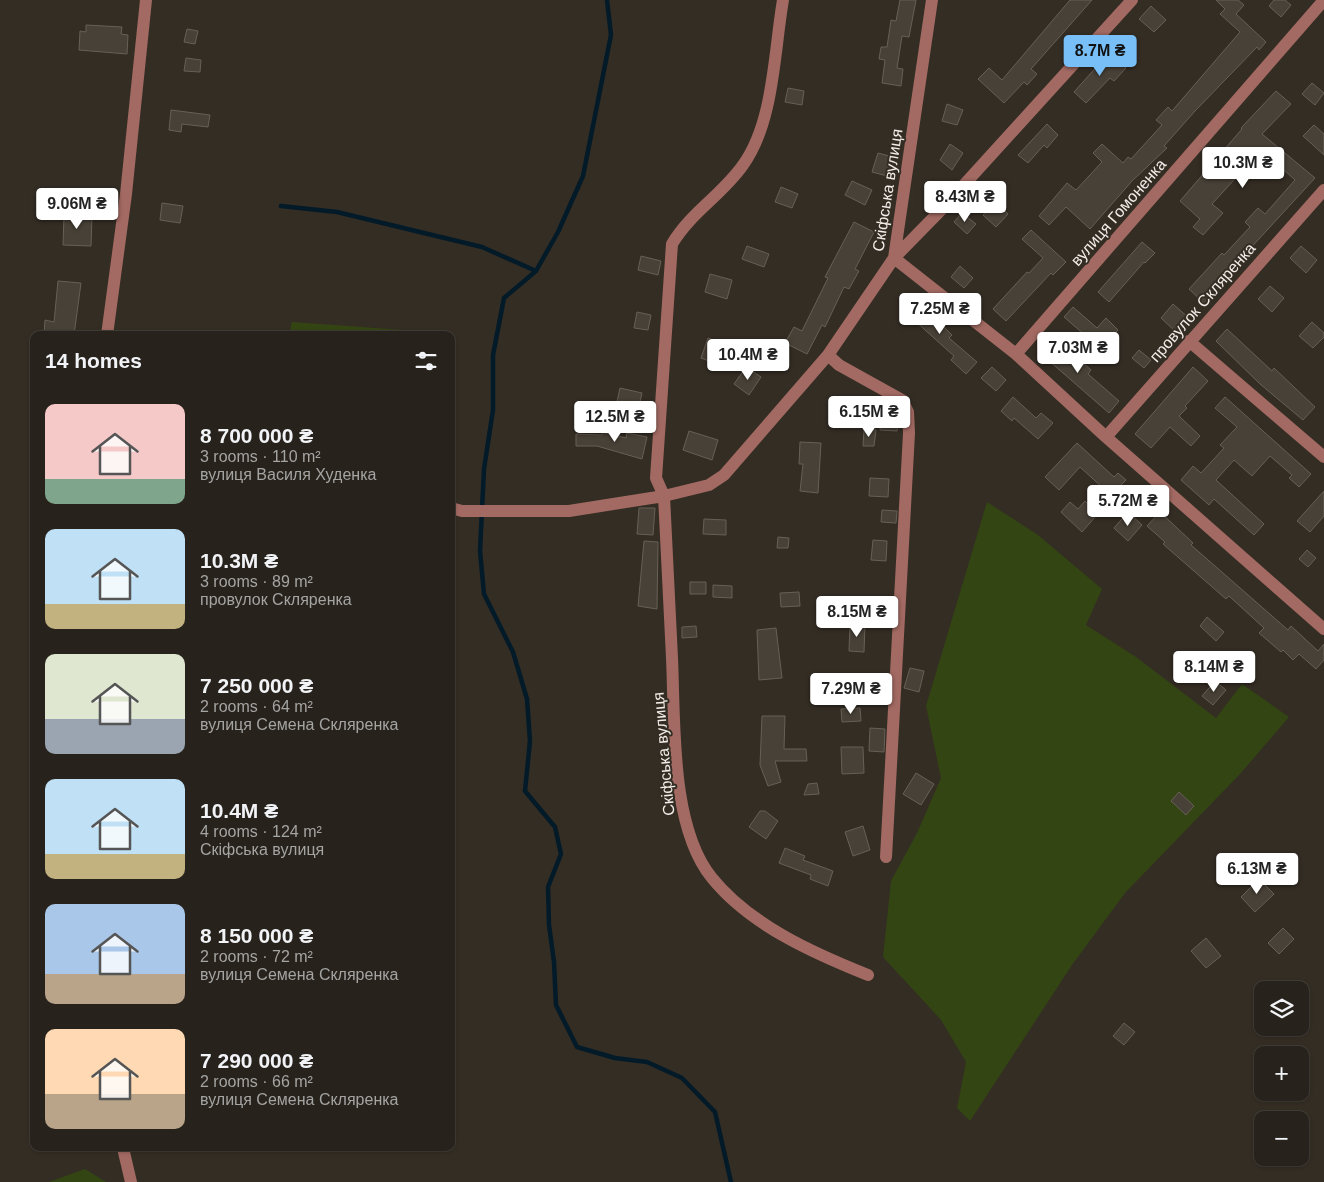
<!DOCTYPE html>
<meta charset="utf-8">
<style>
body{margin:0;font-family:Arial,sans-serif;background:#2f2a24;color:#f1f3f6;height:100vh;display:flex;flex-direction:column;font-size:19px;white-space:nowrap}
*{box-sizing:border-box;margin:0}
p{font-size:16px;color:#a4a4a3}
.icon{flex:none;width:28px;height:28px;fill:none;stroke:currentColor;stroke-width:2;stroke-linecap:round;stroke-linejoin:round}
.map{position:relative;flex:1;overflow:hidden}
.drawer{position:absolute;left:30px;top:331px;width:425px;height:820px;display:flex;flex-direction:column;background:#27221b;border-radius:10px;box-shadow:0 1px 4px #0004,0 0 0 1px #433f3a}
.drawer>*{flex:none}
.fabs{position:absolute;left:1254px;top:981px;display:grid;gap:10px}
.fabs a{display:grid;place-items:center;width:55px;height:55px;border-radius:10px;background:#27221b;box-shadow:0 1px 4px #0004,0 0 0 1px #433f3a;font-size:25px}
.price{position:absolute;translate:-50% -42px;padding:0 11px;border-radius:5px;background:#fff;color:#222;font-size:16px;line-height:32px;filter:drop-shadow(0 1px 2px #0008)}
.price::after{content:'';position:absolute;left:50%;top:30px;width:15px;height:11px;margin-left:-8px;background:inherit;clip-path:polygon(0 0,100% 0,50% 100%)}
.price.on{background:#78bff7;color:#111}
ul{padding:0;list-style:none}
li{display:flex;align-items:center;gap:15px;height:125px;padding:0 15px}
li span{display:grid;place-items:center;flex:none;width:140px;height:100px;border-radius:10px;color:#555}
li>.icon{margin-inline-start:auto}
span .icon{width:60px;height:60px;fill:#fffc;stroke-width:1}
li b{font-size:21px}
h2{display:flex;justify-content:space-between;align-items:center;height:60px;padding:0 15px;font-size:21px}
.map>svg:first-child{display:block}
</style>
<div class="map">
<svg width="1324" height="1182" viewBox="0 0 1324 1182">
<rect width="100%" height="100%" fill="#342d24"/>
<path fill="#334513" d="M 292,322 L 417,331 L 417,335 L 289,335 Z
M 987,502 L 1038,535 L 1102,589 L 1086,625 L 1136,657 L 1216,718 L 1242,684 L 1289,717 L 1241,773 L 1125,893 L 1072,965 L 970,1121 L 957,1108 L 966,1062 L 941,1020 L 883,957 L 891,881 L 917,833 L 941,778 L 926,706 Z
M 85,1169 L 106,1182 L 49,1182 Z"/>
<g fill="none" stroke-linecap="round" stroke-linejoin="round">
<path stroke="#031a28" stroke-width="4.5" d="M 607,0 L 611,35 L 583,176 L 558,232 L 536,271 L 504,298 L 493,355 L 493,410 L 484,469 L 480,551 L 484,594 L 513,652 L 527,699 L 530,741 L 525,791 L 555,827 L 561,854 L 548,887 L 549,925 L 554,962 L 556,1005 L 577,1047 L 615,1058 L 647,1062 L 682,1078 L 715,1112 L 731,1182
M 281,206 L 337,212 L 482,247 L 536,271"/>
</g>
<path fill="#484137" stroke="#676056" d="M 900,0 L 916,0 L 909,37 L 902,36 L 897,68 L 903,69 L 901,86 L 882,83 L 885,60 L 879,59 L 881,47 L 887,47 L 891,20 L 896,21 Z
M 1070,0 L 1092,0 L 1031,69 L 1037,74 L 1027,85 L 1024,82 L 1004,103 L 978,79 L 989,68 L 1002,80 Z
M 1216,0 L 1238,0 L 1244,5 L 1236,14 L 1266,42 L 1259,50 L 1257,47 L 1195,111 L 1164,146 L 1167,148 L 1132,181 L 1090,229 L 1066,207 L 1049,225 L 1039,216 L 1067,183 L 1076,190 L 1102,162 L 1093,153 L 1102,144 L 1123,163 L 1128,157 L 1131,159 L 1162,125 L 1156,120 L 1168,107 L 1172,111 L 1240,32 L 1220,14 L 1225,9 Z
M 1274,0 L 1285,0 L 1291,5 L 1281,17 L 1269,6 Z
M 1151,6 L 1166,20 L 1154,32 L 1139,19 Z
M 86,25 L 122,27 L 121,34 L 128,35 L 127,54 L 79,50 L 80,31 L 86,32 Z
M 187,29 L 198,31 L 195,44 L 184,42 Z
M 1109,53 L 1126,68 L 1114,81 L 1110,78 L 1086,103 L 1074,92 Z
M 186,58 L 201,60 L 200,72 L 184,71 Z
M 1312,83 L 1324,93 L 1315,105 L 1302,94 Z
M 788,88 L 804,91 L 802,105 L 785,102 Z
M 1276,91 L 1291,104 L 1262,134 L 1315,178 L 1212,290 L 1215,293 L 1205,304 L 1189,289 L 1222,253 L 1224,255 L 1250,227 L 1245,222 L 1258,208 L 1265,214 L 1295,180 L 1272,159 L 1252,178 L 1243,170 L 1212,204 L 1223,213 L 1203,235 L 1193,227 L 1200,219 L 1180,201 L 1242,129 L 1241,128 Z
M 947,104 L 963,110 L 957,125 L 942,121 Z
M 171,110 L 210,115 L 208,127 L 182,124 L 181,132 L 169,130 Z
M 1047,124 L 1058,135 L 1047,148 L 1044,145 L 1028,163 L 1018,155 Z
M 1314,125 L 1324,134 L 1324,155 L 1303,136 Z
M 950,144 L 963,153 L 952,170 L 940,160 Z
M 878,153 L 893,157 L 887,176 L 872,172 Z
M 852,181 L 872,190 L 865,205 L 845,195 Z
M 781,187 L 798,194 L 792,208 L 775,202 Z
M 996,202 L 1008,214 L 996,227 L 983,215 Z
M 162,203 L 183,206 L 180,223 L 160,220 Z
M 962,213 L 976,224 L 967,234 L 954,222 Z
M 64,215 L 92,216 L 91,246 L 63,245 Z
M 854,222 L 874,232 L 855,269 L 859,271 L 849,289 L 844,287 L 825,327 L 822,325 L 807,354 L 785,343 L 794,327 L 802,331 L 828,278 L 825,277 Z
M 1031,230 L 1066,262 L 1053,275 L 1051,273 L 1006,321 L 993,309 L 1027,272 L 1029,273 L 1043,258 L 1022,239 Z
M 1142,242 L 1155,253 L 1145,263 L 1144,262 L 1109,302 L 1098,292 Z
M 747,246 L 769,254 L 764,267 L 742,259 Z
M 1301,246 L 1317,260 L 1306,273 L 1290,258 Z
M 641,256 L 661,261 L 658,275 L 638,270 Z
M 960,266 L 973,278 L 964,288 L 951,277 Z
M 710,274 L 732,280 L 727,299 L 705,292 Z
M 58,281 L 81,283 L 74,335 L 44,335 L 45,320 L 54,322 Z
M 1270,286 L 1284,298 L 1272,312 L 1258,299 Z
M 915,299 L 952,335 L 949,338 L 977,362 L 966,374 L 951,360 L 954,356 L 904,311 Z
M 1173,304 L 1190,319 L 1177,333 L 1161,318 Z
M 1073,307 L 1097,328 L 1106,318 L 1118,330 L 1101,349 L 1064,317 Z
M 637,312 L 651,315 L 648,330 L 634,328 Z
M 1312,322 L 1324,333 L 1324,337 L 1313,348 L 1299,336 Z
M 1227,329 L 1272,371 L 1274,368 L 1315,407 L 1303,420 L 1260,384 L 1216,341 Z
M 1054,337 L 1091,370 L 1088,374 L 1119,401 L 1109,413 L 1040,353 Z
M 708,338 L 729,346 L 722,366 L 701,358 Z
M 1139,350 L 1151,360 L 1144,368 L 1132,358 Z
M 746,367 L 761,377 L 749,395 L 734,384 Z
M 992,367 L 1006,380 L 996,391 L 981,378 Z
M 1193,367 L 1208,381 L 1185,406 L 1187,408 L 1179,416 L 1200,436 L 1191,446 L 1170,427 L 1151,448 L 1135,434 Z
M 620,388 L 642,393 L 637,416 L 615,411 Z
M 1013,397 L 1036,418 L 1041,413 L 1053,423 L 1038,439 L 1014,418 L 1012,421 L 1001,411 Z
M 1225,397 L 1311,474 L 1299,487 L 1289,478 L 1292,475 L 1270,456 L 1252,476 L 1234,460 L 1216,480 L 1264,524 L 1254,535 L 1214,499 L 1209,505 L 1181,480 L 1193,466 L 1201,473 L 1224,448 L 1220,445 L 1237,427 L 1215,408 Z
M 881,417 L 899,418 L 897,431 L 880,430 Z
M 864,429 L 876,430 L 874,446 L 863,446 Z
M 689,431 L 718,440 L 712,460 L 683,450 Z
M 602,432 L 626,438 L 627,433 L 647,437 L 642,459 L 597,446 L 576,446 L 576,434 L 602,435 Z
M 800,442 L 821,443 L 818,493 L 800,491 L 803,464 L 799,464 Z
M 1077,443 L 1114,477 L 1118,473 L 1126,480 L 1121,485 L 1138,500 L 1125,513 L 1110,500 L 1082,532 L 1061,512 L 1070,502 L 1078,509 L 1085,501 L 1089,505 L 1104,489 L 1080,467 L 1059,490 L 1045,477 Z
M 870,478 L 889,479 L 888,497 L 869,496 Z
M 1324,491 L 1324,516 L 1310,532 L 1297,521 Z
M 639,508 L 655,508 L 653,535 L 637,534 Z
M 882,510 L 897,511 L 896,523 L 881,522 Z
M 1128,512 L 1142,525 L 1128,541 L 1114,528 Z
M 1160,512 L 1193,543 L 1191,545 L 1288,630 L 1291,626 L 1318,651 L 1324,644 L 1324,660 L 1316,669 L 1299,654 L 1293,660 L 1283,650 L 1281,652 L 1259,633 L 1264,628 L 1229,596 L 1226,599 L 1163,544 L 1165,542 L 1147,526 Z
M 704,519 L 726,520 L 726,535 L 703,534 Z
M 778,537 L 789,538 L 788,548 L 777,548 Z
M 873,540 L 887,541 L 886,561 L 871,560 Z
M 644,541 L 658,542 L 657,609 L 638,606 Z
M 1307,550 L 1316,558 L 1308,567 L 1299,559 Z
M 690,582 L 706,582 L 706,594 L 690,594 Z
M 713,585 L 732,586 L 732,598 L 713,597 Z
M 799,592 L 800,606 L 781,607 L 780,593 Z
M 1207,617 L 1224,632 L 1216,641 L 1200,626 Z
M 850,625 L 865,625 L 864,652 L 849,651 Z
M 696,626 L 697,637 L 682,638 L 682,627 Z
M 776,628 L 782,678 L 759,680 L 757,630 Z
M 910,668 L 924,671 L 919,692 L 904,688 Z
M 1215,681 L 1226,690 L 1213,705 L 1202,696 Z
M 859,691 L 877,692 L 877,704 L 858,703 Z
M 860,708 L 861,721 L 842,722 L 841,709 Z
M 762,716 L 785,716 L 784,749 L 806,749 L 807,761 L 775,761 L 781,782 L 768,786 L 760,765 Z
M 870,728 L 885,729 L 884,752 L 869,751 Z
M 841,747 L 863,747 L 864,773 L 842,774 Z
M 916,773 L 934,784 L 921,805 L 903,794 Z
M 817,783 L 819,794 L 804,795 L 808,784 Z
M 1179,792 L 1194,806 L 1186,815 L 1171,801 Z
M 760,811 L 765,811 L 778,821 L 766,839 L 749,827 Z
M 863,826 L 870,850 L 853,856 L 845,832 Z
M 785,848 L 805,856 L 803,860 L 833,871 L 828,886 L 810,879 L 811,875 L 779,863 Z
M 1259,879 L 1274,894 L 1255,912 L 1241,897 Z
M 1283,928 L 1294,939 L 1279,954 L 1268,943 Z
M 1206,938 L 1221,956 L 1206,968 L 1191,951 Z
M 1124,1023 L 1135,1032 L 1124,1045 L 1113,1036 Z"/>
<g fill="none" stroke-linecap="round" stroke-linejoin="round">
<path stroke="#a26a62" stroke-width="12" d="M 783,0 C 774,52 774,122 743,165 C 722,195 691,212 672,244 L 656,478 L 664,496 C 667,550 669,604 672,658 C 675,722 670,827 712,878 C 750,925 813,953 868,975
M 894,258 L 1016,354 L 1106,437 L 1324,629
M 894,258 L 942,209 L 1132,0
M 107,335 L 126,194 L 146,0
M 1189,341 L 1324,457
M 1016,354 L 1324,0
M 828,355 L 839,365 L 902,400 L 908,412 L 909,433 L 886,857
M 1106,437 L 1324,190
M 451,508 L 462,511 L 569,511 L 664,496 L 709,485 L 724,475 L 828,355 L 894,258 L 932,0
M 123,1148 L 131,1182"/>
</g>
<g text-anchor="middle" stroke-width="4" stroke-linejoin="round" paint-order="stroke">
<g font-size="16" fill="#f2ede8" stroke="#342d24">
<text transform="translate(887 190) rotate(-81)" y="6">Скіфська вулиця</text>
<text transform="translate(1118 212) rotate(-49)" y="6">вулиця Гомоненка</text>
<text transform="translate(1202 302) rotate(-49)" y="6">провулок Скляренка</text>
<text transform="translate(663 754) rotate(-95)" y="6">Скіфська вулиця</text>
</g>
</g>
</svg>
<div class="fabs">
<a><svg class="icon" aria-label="layers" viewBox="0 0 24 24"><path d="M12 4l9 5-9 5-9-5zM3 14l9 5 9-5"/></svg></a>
<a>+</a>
<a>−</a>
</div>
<b class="price on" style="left:1100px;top:77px">8.7M ₴</b>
<b class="price" style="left:1243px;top:189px">10.3M ₴</b>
<b class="price" style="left:965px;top:223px">8.43M ₴</b>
<b class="price" style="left:77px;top:230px">9.06M ₴</b>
<b class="price" style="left:940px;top:335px">7.25M ₴</b>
<b class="price" style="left:1078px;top:374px">7.03M ₴</b>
<b class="price" style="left:748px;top:381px">10.4M ₴</b>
<b class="price" style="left:869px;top:438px">6.15M ₴</b>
<b class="price" style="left:615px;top:443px">12.5M ₴</b>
<b class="price" style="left:1128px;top:527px">5.72M ₴</b>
<b class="price" style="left:857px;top:638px">8.15M ₴</b>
<b class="price" style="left:1214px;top:693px">8.14M ₴</b>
<b class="price" style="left:851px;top:715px">7.29M ₴</b>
<b class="price" style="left:1257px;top:895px">6.13M ₴</b>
<section class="drawer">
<h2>14 homes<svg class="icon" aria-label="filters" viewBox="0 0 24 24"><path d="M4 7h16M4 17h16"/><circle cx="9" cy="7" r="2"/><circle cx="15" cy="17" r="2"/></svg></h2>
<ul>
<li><span style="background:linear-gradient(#f6c9c9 75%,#7fa58c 0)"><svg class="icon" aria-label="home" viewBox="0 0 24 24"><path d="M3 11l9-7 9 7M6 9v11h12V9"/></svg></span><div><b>8 700 000 ₴</b><p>3 rooms · 110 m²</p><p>вулиця Василя Худенка</p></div></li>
<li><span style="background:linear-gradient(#bfe0f5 75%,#c2b280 0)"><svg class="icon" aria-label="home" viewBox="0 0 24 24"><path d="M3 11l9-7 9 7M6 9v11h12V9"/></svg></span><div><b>10.3M ₴</b><p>3 rooms · 89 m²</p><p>провулок Скляренка</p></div></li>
<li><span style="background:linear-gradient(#dfe7d0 65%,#9aa5b1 0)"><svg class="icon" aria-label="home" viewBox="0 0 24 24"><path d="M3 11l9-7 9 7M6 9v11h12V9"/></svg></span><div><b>7 250 000 ₴</b><p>2 rooms · 64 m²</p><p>вулиця Семена Скляренка</p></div></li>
<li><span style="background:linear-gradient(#bfe0f5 75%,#c2b280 0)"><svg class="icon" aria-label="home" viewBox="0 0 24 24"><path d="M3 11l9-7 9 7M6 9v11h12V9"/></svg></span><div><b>10.4M ₴</b><p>4 rooms · 124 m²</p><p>Скіфська вулиця</p></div></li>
<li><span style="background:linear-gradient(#a9c7e8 70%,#b9a48a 0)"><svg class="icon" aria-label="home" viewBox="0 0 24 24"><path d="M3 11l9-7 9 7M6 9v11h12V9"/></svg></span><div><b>8 150 000 ₴</b><p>2 rooms · 72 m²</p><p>вулиця Семена Скляренка</p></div></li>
<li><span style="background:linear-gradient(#ffd9b3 65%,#b9a48a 0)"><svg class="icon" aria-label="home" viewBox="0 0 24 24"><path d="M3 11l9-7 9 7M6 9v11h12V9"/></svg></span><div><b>7 290 000 ₴</b><p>2 rooms · 66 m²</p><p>вулиця Семена Скляренка</p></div></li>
</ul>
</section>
</div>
